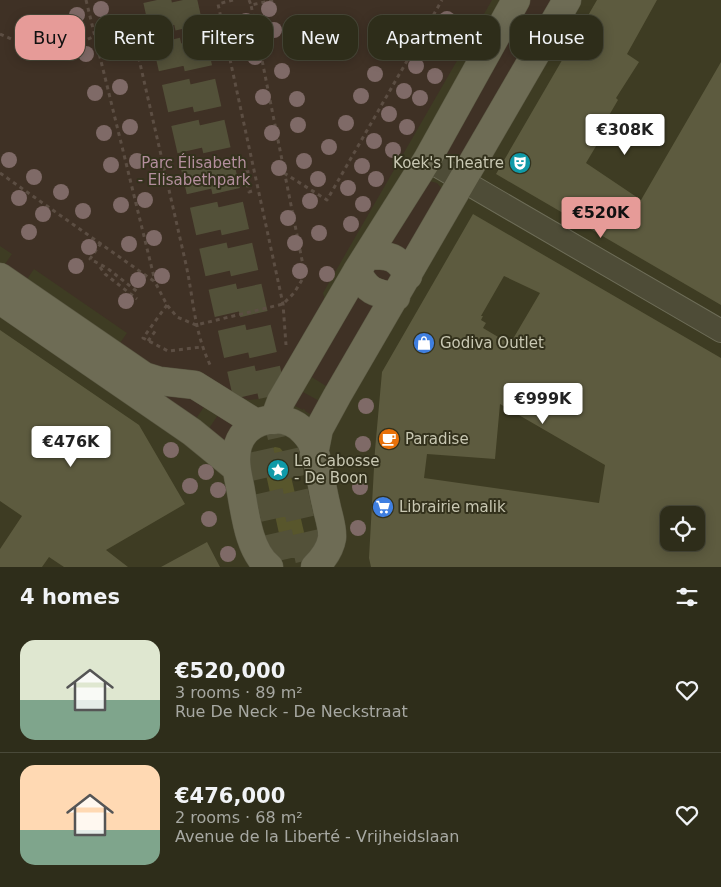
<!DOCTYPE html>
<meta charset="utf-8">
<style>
body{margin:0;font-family:"DejaVu Sans",sans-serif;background:#3a3927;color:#f1f3f6;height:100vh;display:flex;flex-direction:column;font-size:19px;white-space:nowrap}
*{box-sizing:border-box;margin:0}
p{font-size:16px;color:#a7a8a2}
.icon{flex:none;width:28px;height:28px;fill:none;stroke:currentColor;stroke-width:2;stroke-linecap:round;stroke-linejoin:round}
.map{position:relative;height:567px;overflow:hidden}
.side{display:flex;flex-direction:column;background:#2e2d1a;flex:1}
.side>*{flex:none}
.banner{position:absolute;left:15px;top:15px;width:691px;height:45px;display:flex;gap:10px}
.buttons{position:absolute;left:660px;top:506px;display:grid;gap:10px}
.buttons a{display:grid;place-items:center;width:45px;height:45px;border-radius:10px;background:#2e2d1a;box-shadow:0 2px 12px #0003,0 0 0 1px #494939;font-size:25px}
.price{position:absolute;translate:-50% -42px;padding:0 11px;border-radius:5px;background:#fff;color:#222;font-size:16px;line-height:32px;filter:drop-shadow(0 1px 2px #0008)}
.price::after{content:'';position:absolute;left:50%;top:30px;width:15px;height:11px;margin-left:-8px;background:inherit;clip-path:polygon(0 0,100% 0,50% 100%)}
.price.active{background:#e69b98;color:#111}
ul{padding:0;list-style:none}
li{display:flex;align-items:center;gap:15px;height:125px;padding:0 20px}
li+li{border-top:1px solid #494939}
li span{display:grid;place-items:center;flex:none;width:140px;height:100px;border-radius:15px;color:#555}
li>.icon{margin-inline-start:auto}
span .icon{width:60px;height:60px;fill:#fffc;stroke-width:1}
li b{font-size:21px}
h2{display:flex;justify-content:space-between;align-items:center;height:60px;padding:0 20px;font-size:21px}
.chip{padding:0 18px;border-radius:15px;background:#2e2d1a;box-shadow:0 2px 12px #0003,0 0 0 1px #494939;font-size:18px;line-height:45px}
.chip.active{background:#e69b98;color:#111}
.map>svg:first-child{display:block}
</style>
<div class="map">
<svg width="721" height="567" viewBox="0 0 721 567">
<rect width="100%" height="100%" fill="#3e3c23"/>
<path fill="#3f3125" d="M 0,0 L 492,0 L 323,293 L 326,304 L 269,394 L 260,399 L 249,400 L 162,373 L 118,346 L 127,333 L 34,269 L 25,282 L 3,267 L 12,254 L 0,246 Z
M 527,0 L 556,0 L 459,159 L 451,158 L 446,153 Z
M 429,181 L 437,183 L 442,189 L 406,256 L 388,241 Z
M 376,263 L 395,277 L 386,283 L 373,275 L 373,271 Z
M 361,288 L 382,298 L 331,389 L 310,376 Z
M 16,300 L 190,395 L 206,404 L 193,423 Z
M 301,391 L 323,403 L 315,417 L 305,411 L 304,408 L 303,410 L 293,405 Z
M 220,412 L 235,423 L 227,442 L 206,433 Z"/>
<path fill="#58562c" d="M 275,447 L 280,448 L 286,455 L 304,532 L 302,541 L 295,546 L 286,545 L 280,538 L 263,461 L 266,451 Z"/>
<path fill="#5d5b3f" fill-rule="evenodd" d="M 597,0 L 657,0 L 627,54 L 639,62 L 616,98 L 618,100 L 601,129 L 605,131 L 586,163 L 641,200 L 721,62 L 721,305 L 496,174 Z
M 473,214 L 721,358 L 721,567 L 371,567 L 369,558 L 375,450 L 382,372 ZM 504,276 L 540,293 L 510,344 L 483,328 L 486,323 L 481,320 L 483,316 L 481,316 ZM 500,404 L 605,465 L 599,503 L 424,478 L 427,454 L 495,459 ZM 669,515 L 696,515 L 696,542 L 669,542 Z
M 0,330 L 139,425 L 185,504 L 106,550 L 128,567 L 64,567 L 49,557 L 42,567 L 0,567 L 0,549 L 22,516 L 0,501 Z
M 207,542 L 220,567 L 161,567 Z"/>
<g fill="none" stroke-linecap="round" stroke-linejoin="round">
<path stroke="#535139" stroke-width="28" stroke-dasharray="28 14" stroke-linecap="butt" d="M 157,0 L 286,567
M 183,0 L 311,567"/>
<g stroke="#6e6d58" stroke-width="24">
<path id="minor" d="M 427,160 L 721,331"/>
</g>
<g stroke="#5a5843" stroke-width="29">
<path id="major" d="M 368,255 C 389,255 398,256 408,276
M 357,271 C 367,292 375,293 396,297
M 0,277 L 144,376 L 160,381 L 195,385 L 256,423
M 0,300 L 192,432 L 236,468
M 274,420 L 281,401 L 357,271 L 427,160 L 516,0
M 314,454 L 319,429 L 337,396 L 567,0
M 269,567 C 248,550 245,512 240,486 C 237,472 234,459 238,445 C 247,417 285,411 304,432 C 307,435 309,438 311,441 C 319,460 321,484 326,504 C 328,515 333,527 332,538 C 330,550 323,559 315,567"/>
</g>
<path stroke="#5c4e43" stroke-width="3" stroke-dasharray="4 4" stroke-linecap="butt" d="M 86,0 L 155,281
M 233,0 L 218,4 L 283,304 L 286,345
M 249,0 L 251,5 L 274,0
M 0,34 L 50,56 L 95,36 L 131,24 C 149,103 167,181 185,260 C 194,299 193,329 211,367
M 0,173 L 155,282 L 167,305 L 177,317 L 196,325 L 283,304 L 294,293 L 305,275 L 251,5
M 284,173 L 327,200 L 442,0
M 252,191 L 249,192 L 245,172 L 254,171
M 101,243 L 90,259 L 107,268 L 139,293
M 100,267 L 105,274 L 137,299
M 167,305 L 143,338 L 168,351 L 202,347
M 148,341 L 156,330"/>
<use href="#minor" stroke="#4e4c37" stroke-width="22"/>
<use href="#major" stroke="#6e6c55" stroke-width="28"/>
</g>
<g fill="#7f6a67">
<circle cx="101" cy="9" r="8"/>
<circle cx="269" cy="9" r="8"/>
<circle cx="77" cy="15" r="8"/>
<circle cx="447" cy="19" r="8"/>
<circle cx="246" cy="21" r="8"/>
<circle cx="399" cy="24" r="8"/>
<circle cx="274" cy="30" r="8"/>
<circle cx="463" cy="31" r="8"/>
<circle cx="433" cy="42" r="8"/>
<circle cx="111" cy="48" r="8"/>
<circle cx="387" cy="49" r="8"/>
<circle cx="449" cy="53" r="8"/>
<circle cx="86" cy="54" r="8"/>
<circle cx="255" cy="57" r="8"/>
<circle cx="416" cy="66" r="8"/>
<circle cx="282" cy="71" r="8"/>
<circle cx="375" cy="74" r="8"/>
<circle cx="435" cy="76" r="8"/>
<circle cx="120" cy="87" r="8"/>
<circle cx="404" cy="91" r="8"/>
<circle cx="95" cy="93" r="8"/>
<circle cx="361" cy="96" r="8"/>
<circle cx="263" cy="97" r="8"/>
<circle cx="420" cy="98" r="8"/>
<circle cx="297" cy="99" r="8"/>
<circle cx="389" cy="114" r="8"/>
<circle cx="346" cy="123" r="8"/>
<circle cx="298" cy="125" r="8"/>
<circle cx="130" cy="127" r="8"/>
<circle cx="407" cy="127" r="8"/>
<circle cx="104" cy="133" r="8"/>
<circle cx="272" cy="133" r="8"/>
<circle cx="374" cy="141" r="8"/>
<circle cx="329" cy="147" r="8"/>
<circle cx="393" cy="150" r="8"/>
<circle cx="9" cy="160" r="8"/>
<circle cx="137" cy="161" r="8"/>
<circle cx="304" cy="161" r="8"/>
<circle cx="111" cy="165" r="8"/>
<circle cx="362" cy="166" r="8"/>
<circle cx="279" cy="168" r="8"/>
<circle cx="34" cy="177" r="8"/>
<circle cx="318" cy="179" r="8"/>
<circle cx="376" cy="179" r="8"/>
<circle cx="348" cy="188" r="8"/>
<circle cx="61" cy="192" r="8"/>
<circle cx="19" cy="198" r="8"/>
<circle cx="145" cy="200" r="8"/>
<circle cx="310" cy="201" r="8"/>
<circle cx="363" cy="204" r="8"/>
<circle cx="121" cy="205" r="8"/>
<circle cx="83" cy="211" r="8"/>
<circle cx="43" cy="214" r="8"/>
<circle cx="288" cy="218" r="8"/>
<circle cx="351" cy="224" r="8"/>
<circle cx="29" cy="232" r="8"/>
<circle cx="319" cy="233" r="8"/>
<circle cx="154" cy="238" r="8"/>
<circle cx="295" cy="243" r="8"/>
<circle cx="129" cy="244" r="8"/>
<circle cx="89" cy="247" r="8"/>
<circle cx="76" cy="266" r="8"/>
<circle cx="300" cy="271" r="8"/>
<circle cx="327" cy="274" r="8"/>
<circle cx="162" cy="276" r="8"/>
<circle cx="138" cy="280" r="8"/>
<circle cx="126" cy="301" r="8"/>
<circle cx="366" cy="406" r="8"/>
<circle cx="363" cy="444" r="8"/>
<circle cx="171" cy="450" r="8"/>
<circle cx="206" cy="472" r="8"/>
<circle cx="190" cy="486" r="8"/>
<circle cx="360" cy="487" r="8"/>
<circle cx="218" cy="490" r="8"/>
<circle cx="209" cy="519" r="8"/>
<circle cx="358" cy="528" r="8"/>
<circle cx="228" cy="554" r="8"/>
</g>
<defs>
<g id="theatre-disc" transform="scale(1.125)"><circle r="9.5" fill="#0f9aa8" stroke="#33311c"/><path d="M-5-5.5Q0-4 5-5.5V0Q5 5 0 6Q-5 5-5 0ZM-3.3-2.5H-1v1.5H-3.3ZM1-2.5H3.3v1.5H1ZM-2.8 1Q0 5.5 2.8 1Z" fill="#fff"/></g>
<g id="shop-disc" transform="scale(1.125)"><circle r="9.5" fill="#3f7fe0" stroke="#33311c"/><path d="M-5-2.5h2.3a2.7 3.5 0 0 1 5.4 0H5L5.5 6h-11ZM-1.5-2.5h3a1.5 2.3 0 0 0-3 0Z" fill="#fff"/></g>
<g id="cafe-disc" transform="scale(1.125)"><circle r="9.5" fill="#e8710a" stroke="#33311c"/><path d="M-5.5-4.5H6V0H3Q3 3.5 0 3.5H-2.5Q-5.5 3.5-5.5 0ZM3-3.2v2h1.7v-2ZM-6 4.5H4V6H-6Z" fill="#fff"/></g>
<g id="sight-disc" transform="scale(1.125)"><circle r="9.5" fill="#0f9aa8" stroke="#33311c"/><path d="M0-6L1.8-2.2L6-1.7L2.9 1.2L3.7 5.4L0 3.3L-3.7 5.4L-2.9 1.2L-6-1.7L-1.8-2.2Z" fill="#fff"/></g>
<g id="supermarket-disc" transform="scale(1.125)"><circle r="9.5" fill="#3f7fe0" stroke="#33311c"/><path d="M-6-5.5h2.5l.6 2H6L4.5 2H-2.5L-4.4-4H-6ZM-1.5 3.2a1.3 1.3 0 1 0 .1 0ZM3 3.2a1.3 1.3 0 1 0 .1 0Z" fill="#fff"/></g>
</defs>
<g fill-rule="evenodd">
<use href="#theatre-disc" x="520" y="163"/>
<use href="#shop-disc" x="424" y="343"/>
<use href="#cafe-disc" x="389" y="439"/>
<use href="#sight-disc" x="278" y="470"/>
<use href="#supermarket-disc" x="383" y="507"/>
</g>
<g text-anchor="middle" stroke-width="4" stroke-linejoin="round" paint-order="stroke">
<g font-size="15" fill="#b48f9e" stroke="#33311c">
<text x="194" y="168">Parc Élisabeth<tspan x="194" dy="17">- Elisabethpark</tspan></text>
</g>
<g font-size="15" fill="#c9c8b3" stroke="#33311c" text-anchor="start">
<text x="504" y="168" text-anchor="end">Koek's Theatre</text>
<text x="440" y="348">Godiva Outlet</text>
<text x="405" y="444">Paradise</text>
<text x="294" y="466">La Cabosse<tspan x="294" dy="17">- De Boon</tspan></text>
<text x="399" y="512">Librairie malik</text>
</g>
</g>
</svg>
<div class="buttons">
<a><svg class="icon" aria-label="locate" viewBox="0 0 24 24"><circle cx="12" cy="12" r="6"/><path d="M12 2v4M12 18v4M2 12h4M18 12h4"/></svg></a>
</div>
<b class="price" style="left:625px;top:156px">€308K</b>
<b class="price active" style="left:601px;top:239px">€520K</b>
<b class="price" style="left:543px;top:425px">€999K</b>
<b class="price" style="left:71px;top:468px">€476K</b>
<div class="banner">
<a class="chip active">Buy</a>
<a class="chip">Rent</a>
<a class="chip">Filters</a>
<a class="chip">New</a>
<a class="chip">Apartment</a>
<a class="chip">House</a>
</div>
</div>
<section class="side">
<h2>4 homes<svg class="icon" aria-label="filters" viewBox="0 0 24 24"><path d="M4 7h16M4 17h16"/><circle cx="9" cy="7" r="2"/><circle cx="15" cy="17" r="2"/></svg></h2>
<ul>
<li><span style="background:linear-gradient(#dfe7d0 60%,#7fa58c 0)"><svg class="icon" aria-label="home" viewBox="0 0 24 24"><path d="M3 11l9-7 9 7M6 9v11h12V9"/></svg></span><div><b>€520,000</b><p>3 rooms · 89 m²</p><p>Rue De Neck - De Neckstraat</p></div><svg class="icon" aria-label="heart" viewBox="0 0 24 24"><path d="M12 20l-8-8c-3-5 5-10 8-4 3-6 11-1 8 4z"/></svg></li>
<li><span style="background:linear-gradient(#ffd9b3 65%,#7fa58c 0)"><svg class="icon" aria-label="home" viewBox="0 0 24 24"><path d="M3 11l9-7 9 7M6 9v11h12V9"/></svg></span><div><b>€476,000</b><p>2 rooms · 68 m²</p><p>Avenue de la Liberté - Vrijheidslaan</p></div><svg class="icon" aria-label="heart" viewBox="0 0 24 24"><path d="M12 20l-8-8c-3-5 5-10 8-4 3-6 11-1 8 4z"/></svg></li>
</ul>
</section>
